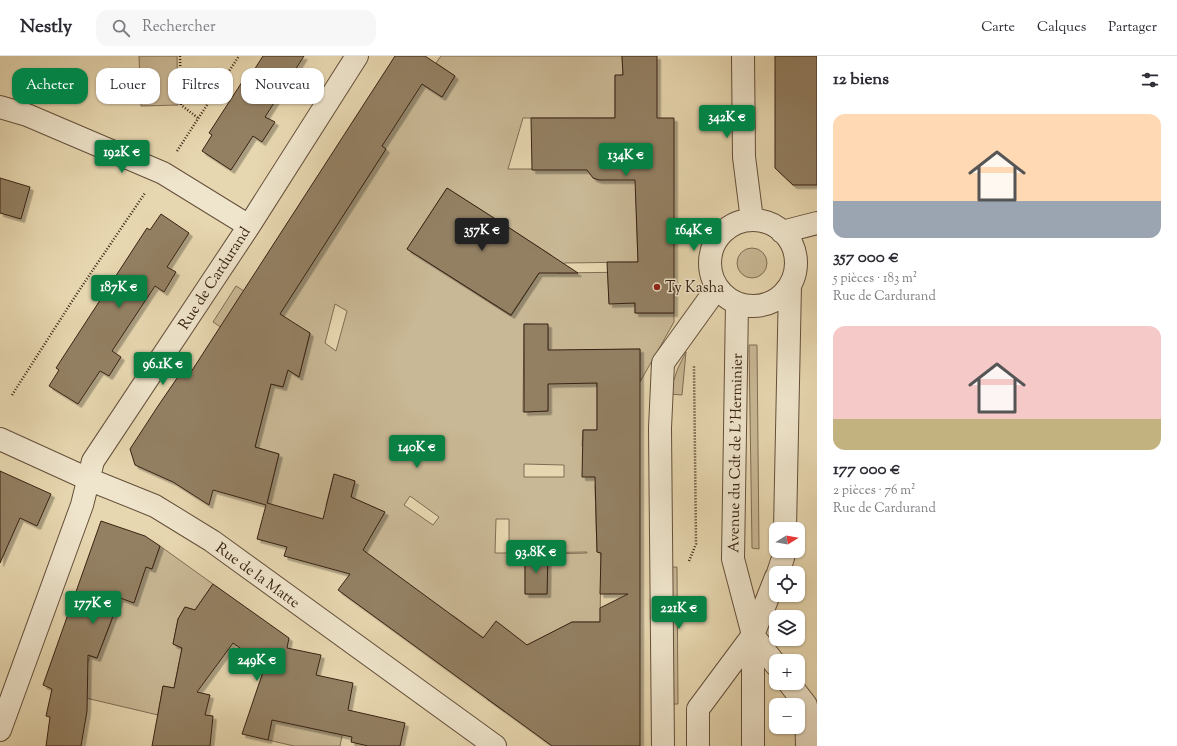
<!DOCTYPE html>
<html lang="fr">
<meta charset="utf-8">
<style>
body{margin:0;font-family:"Sorts Mill Goudy",serif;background:#f7f7f7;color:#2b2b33;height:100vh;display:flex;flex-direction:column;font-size:15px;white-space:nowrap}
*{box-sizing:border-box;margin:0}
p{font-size:13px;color:#7c7c81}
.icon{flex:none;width:22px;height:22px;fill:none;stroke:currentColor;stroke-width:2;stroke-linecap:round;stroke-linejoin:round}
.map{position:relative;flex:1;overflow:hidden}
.panel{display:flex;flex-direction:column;background:#fff;width:360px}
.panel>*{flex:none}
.top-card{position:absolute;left:12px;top:12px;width:380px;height:36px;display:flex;gap:8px}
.needle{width:26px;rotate:79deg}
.buttons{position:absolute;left:769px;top:466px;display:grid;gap:8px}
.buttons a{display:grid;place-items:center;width:36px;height:36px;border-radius:8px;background:#fff;box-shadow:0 1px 3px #0004;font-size:20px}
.price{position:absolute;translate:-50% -34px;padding:0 9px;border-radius:4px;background:#0b8043;color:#fff;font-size:13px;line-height:26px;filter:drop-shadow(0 1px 2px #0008)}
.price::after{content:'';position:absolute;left:50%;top:24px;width:12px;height:9px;margin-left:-6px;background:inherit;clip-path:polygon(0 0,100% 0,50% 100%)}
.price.on{background:#222;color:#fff}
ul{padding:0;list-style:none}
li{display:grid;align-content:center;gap:8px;height:212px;padding:0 16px}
li span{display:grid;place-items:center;height:124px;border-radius:12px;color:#555}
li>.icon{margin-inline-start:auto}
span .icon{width:72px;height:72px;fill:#fffc;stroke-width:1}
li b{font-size:17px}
h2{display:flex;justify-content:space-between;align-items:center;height:48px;padding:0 16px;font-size:17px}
.tag{padding:0 14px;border-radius:12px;background:#fff;box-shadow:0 1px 3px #0004;font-size:14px;line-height:36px}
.tag.on{background:#0b8043;color:#fff}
header{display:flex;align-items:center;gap:24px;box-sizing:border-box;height:56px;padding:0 20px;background:#fff;border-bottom:1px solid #e1e1e2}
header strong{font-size:19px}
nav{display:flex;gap:22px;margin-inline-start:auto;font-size:14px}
.search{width:280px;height:36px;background:#f7f7f7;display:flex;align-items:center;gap:10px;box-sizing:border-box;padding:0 14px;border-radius:12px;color:#7c7c81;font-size:15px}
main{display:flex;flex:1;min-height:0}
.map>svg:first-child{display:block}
</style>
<header>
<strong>Nestly</strong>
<div class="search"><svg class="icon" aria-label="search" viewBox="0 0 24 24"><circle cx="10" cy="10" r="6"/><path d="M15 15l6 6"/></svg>Rechercher</div>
<nav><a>Carte</a><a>Calques</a><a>Partager</a></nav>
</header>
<main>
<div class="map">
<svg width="817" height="690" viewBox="0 0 817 690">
<defs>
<filter id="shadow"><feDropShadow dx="3.5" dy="3.5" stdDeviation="0" flood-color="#0004"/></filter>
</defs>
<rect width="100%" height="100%" fill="#e7d7b0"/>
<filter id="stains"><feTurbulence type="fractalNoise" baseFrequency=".005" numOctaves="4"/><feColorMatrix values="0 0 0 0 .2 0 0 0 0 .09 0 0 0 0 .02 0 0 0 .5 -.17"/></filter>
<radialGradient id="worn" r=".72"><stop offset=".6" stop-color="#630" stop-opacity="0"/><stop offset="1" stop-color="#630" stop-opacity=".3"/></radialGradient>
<path fill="#c9b895" stroke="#806d54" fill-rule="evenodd" d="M 139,0 L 177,0 L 178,49 L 141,50 Z
M 441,0 L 622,0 L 623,19 L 615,20 L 615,62 L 523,62 L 508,113 L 635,113 L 638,206 L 564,207 L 557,217 L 635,216 L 608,220 L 609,247 L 635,247 L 635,257 L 674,257 L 674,266 L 640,326 L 640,293 L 578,294 L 578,327 L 597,327 L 597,374 L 583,374 L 582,390 L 603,391 L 595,430 L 597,496 L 601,497 L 600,566 L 572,566 L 527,589 L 538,611 L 505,656 L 487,643 L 509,613 L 484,582 L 452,559 L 447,565 L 362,496 L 384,456 L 351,441 L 355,425 L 334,418 L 326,449 L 343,454 L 339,469 L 267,448 L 279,398 L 255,391 L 271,328 L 264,328 L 251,291 L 213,266 L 236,230 L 244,235 L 269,274 L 386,93 L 382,90 L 419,26 L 442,41 L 455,20 L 436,7 ZM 447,132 L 551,199 L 511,260 L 407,193 ZM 335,248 L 347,255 L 336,295 L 325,287 ZM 524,268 L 548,269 L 548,355 L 523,356 ZM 301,272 L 310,277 L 299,321 L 288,314 L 283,331 L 271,328 L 278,308 ZM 524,408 L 564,409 L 564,421 L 524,421 ZM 410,440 L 439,461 L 433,469 L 404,449 ZM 496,463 L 509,463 L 509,497 L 495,497 ZM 513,497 L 587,496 L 587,497 L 548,498 L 547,538 L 525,538 L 525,498 Z
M737 207a15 15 0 1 1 30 0a15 15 0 1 1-30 0Z
M 749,289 L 757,289 L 759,493 L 752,492 Z
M 686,296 L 682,339 L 669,338 L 678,312 Z
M 160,490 L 213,528 L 195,554 L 185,551 L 178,563 L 173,588 L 182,592 L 174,632 L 163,630 L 158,659 L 86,642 L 77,637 L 90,600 L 97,602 L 111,566 L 107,537 L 134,546 L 138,534 L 136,507 L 152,513 Z
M 669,511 L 677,511 L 678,648 L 669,648 Z
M 279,628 L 344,670 L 340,690 L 294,690 L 268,684 Z"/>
<path fill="#938064" stroke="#382212" filter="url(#shadow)" d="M 263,0 L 304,0 L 265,61 L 275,66 L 262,86 L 253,80 L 231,114 L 202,95 L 212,79 L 209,77 L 244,23 L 247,25 Z
M 395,0 L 425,0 L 455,20 L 442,41 L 422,28 L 382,90 L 386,93 L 280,258 L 310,277 L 299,321 L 288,314 L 283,331 L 271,328 L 255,391 L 279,398 L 267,447 L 323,463 L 334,418 L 355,425 L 351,441 L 385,456 L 363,494 L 483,582 L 496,565 L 527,589 L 572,566 L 600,566 L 600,552 L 628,538 L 600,538 L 601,497 L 597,496 L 595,421 L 582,421 L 583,374 L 597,374 L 597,327 L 548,328 L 548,355 L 524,356 L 524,268 L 548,268 L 548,294 L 640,293 L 640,690 L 552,690 L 338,534 L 350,518 L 284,500 L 287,491 L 257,483 L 266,449 L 213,434 L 209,449 L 173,426 L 135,409 L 130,393 L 158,350 L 184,312 L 191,316 Z
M 622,0 L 657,0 L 657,62 L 674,62 L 674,257 L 635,257 L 635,247 L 609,248 L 607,206 L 638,206 L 635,124 L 599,124 L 593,122 L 587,114 L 532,114 L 531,62 L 615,62 L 615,19 L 623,19 Z
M 775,0 L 817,0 L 817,129 L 793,129 L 775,112 Z
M 0,122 L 30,131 L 21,163 L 0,157 Z
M 447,132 L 505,169 L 578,217 L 539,217 L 511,259 L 407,193 Z
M 161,158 L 189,177 L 167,211 L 176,216 L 164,236 L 155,230 L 112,295 L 121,301 L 109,320 L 100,315 L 78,348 L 49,330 L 59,314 L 56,312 L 147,172 L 150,174 Z
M 0,415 L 51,438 L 37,470 L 20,462 L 0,507 Z
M 101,465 L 145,480 L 160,490 L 152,513 L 146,511 L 134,547 L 120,542 L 97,602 L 88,599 L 87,655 L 81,690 L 46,690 L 50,661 L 46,660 L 52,633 L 43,629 Z
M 525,498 L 548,498 L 547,538 L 525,538 Z
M 213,528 L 289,582 L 287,592 L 321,599 L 316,619 L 353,627 L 348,654 L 405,667 L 400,690 L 368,690 L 351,686 L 352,681 L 272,664 L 268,684 L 242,678 L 265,610 L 233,587 L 197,636 L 210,639 L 205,659 L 213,660 L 210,690 L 152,690 L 163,630 L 174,632 L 182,592 L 173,588 L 178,563 L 185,551 L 195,554 Z"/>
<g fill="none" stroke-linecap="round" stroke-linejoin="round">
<g stroke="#644f3a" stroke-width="24">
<path id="minor" d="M 743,0 L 744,101 L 752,164
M 0,51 L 27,59 L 163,117 L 249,170
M710 207a43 43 0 1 1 86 0a43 43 0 1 1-86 0Z
M 782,176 L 817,167
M 737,247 L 733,503 L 753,579 L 753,690
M 0,383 L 88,423 L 155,450 L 212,485 L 495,690
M 785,473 L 790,229
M 778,517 L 783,502 L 784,495
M 753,579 L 776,609
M 789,627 L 806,649 L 807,690
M 0,674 L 82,449 L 93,405 L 249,170 L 357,0
M 663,690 L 660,372 L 663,307 L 717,232
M 698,690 L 698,653 L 753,579 L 776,521"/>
</g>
<path stroke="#382212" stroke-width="2.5" stroke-dasharray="1 2" stroke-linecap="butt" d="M 180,0 L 181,49 L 198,62
M 177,95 L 239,0
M 12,339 L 78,236 L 145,137
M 689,505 L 696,488 L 694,309"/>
<use href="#minor" stroke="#efe5cc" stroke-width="22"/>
</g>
<circle fill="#8f2418" stroke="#efe5cc" stroke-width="1.5" cx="657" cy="231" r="4"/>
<g text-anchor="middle" stroke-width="3" stroke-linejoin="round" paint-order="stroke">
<g font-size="15" fill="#382212" stroke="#efe5cc">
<text transform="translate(214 222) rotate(-57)" y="5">Rue de Cardurand</text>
<text transform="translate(735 397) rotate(-89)" y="5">Avenue du Cdt de L'Herminier</text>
<text transform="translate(258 519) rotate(36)" y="5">Rue de la Matte</text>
</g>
<g font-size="15" fill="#382212" stroke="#efe5cc" text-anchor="start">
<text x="665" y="236">Ty Kasha</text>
</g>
</g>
<rect width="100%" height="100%" filter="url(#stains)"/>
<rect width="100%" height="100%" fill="url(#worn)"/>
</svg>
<div class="buttons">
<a><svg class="needle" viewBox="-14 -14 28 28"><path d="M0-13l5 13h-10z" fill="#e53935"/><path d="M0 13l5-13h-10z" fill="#7c7c81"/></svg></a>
<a><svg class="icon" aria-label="locate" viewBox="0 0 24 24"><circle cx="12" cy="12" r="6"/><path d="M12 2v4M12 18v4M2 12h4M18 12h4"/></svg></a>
<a><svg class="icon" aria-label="layers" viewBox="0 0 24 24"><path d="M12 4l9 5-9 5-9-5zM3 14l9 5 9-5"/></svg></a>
<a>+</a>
<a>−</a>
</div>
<b class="price" style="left:727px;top:83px">342K €</b>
<b class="price" style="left:122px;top:118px">192K €</b>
<b class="price" style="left:626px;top:121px">134K €</b>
<b class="price on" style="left:482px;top:196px">357K €</b>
<b class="price" style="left:694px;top:196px">164K €</b>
<b class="price" style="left:119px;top:253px">187K €</b>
<b class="price" style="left:163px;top:330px">96.1K €</b>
<b class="price" style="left:417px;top:413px">140K €</b>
<b class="price" style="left:536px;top:518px">93.8K €</b>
<b class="price" style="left:93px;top:569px">177K €</b>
<b class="price" style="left:679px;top:574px">221K €</b>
<b class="price" style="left:257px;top:626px">249K €</b>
<div class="top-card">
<a class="tag on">Acheter</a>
<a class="tag">Louer</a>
<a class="tag">Filtres</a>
<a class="tag">Nouveau</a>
</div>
</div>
<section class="panel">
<h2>12 biens<svg class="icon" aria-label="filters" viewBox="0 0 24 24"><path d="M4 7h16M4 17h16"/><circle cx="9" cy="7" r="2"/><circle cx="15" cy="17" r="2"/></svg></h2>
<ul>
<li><span style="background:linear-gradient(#ffd9b3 70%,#9aa5b1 0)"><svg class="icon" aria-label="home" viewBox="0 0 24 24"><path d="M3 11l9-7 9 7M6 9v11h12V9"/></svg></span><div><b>357 000 €</b><p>5 pièces · 183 m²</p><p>Rue de Cardurand</p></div></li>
<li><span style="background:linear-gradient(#f6c9c9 75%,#c2b280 0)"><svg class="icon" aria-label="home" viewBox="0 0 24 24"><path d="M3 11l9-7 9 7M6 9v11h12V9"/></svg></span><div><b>177 000 €</b><p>2 pièces · 76 m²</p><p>Rue de Cardurand</p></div></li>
</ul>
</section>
</main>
